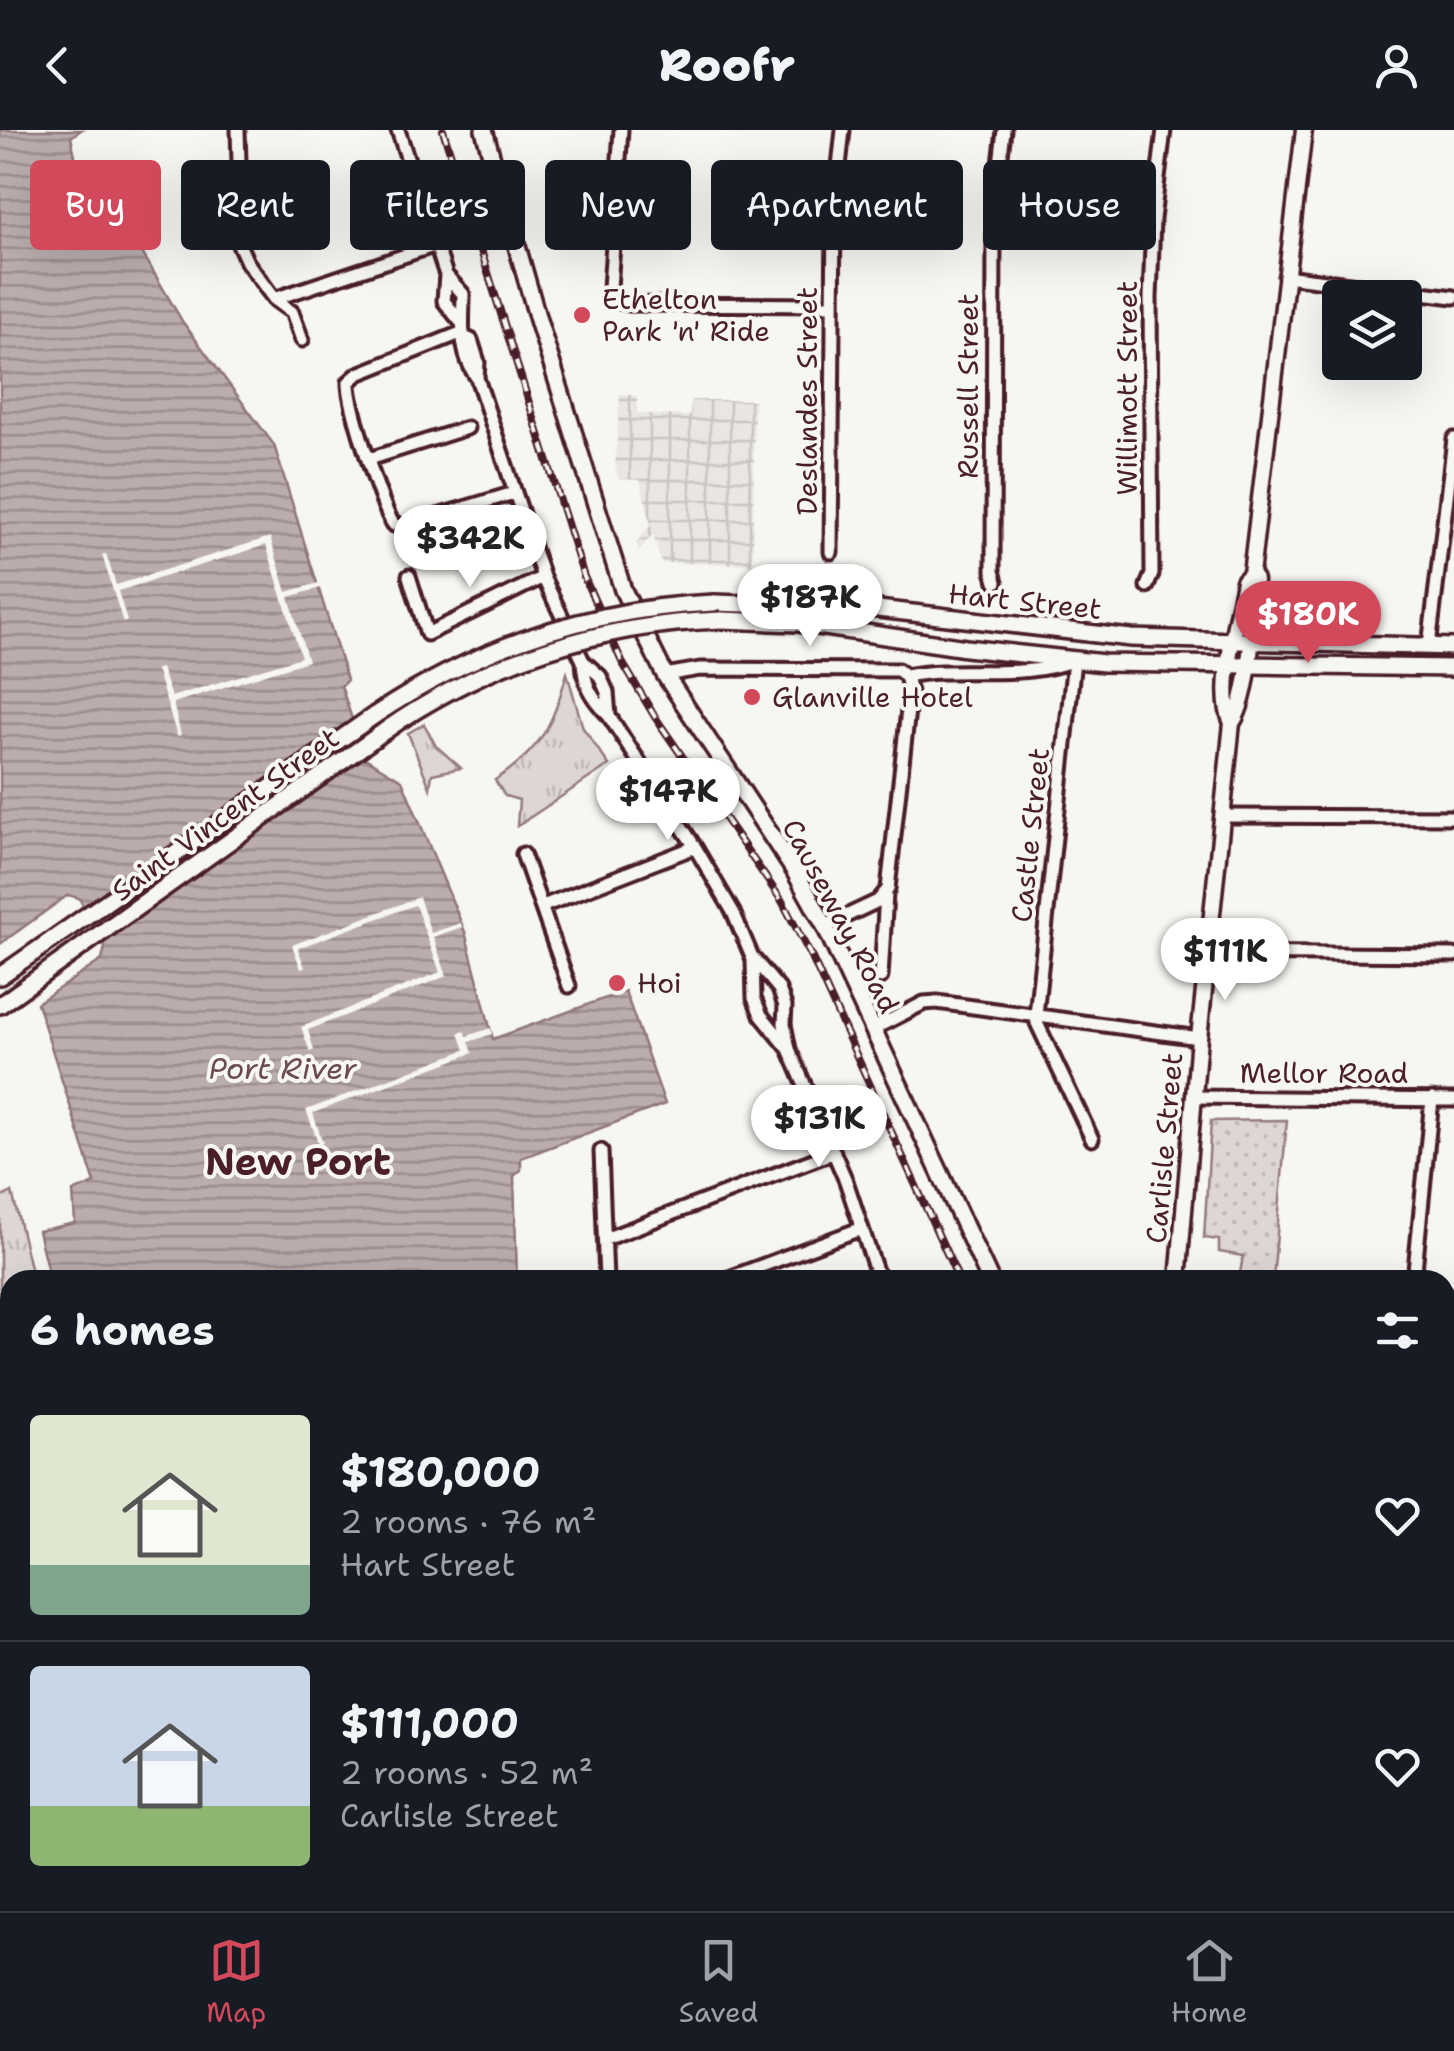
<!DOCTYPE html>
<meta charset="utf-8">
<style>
body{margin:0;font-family:"Shantell Sans",sans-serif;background:#20242c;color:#f1f3f6;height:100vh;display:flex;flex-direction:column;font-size:38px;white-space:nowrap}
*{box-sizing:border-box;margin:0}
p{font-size:32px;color:#9ea1a6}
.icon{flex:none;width:55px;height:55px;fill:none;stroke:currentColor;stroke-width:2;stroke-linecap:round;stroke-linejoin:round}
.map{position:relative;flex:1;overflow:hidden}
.drawer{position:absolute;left:0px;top:1140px;width:1455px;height:642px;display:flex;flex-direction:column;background:#171b24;border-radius:30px 30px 0 0;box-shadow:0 10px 40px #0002}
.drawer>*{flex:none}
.banner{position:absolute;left:30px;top:30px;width:1395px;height:90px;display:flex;gap:20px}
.controls{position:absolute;left:1322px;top:150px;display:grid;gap:20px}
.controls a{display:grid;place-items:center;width:100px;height:100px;border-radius:10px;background:#171b24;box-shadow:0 10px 40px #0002;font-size:50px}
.price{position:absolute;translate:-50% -85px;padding:0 22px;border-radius:35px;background:#fff;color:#222;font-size:32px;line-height:65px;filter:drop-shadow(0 2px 5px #0008)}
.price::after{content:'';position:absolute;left:50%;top:60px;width:30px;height:22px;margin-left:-15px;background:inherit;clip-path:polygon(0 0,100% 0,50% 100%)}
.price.current{background:#d1495b;color:#fff}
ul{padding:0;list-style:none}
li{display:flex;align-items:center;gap:30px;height:250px;padding:0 30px}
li+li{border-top:2px solid #363941}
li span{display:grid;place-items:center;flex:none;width:280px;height:200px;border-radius:10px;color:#555}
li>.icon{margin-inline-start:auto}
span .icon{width:120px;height:120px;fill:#fffc;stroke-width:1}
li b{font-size:42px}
h2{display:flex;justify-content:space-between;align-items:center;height:120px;padding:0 30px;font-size:42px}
.tag{padding:0 35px;border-radius:10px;background:#171b24;box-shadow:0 10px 40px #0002;font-size:35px;line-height:90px}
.tag.current{background:#d1495b;color:#fff}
header{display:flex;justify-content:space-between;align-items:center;height:130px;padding:0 30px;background:#171b24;font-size:45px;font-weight:800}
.tabs{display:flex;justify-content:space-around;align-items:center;height:140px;border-top:2px solid #363941;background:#171b24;font-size:28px;color:#9ea1a6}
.tabs a{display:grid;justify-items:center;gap:5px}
.tabs .current{color:#d1495b}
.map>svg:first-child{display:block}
</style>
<header><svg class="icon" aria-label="back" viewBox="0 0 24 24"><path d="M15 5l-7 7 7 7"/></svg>Roofr<svg class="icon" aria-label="person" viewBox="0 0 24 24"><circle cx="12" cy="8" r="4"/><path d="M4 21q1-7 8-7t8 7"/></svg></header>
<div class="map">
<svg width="1454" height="1781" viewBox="0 0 1454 1781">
<defs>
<pattern id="industrial-grid" width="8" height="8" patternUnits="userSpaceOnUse" patternTransform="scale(2.5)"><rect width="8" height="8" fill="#e9e6e3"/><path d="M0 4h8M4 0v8" fill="none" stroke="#c9c5c3"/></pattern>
<pattern id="grass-tufts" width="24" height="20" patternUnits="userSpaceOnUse" patternTransform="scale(2.5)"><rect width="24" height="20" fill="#ddd6d5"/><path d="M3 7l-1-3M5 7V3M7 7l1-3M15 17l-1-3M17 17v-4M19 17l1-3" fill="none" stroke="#bfb7b7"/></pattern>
<pattern id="park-dots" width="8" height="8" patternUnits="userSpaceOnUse" patternTransform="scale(2.5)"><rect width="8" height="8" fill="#ddd6d5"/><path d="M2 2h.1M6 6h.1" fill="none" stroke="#bfb7b7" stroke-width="1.8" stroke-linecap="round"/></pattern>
<pattern id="water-rules" width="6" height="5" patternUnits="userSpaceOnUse" patternTransform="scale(2.5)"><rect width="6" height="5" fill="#bbadae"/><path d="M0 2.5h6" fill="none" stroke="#9a8c8e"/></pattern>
</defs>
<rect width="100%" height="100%" fill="#f6f6f2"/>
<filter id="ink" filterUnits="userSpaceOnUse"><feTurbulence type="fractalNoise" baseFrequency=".01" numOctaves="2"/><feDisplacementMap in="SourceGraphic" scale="20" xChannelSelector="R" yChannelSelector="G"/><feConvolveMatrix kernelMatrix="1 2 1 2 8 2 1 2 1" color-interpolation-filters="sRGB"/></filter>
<g filter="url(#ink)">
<path fill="url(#industrial-grid)" d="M 620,264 L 637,266 L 637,283 L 660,285 L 690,286 L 691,270 L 754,270 L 753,434 L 661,433 L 653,404 L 639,421 L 636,413 L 651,395 L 640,350 L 619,349 L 615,335 Z"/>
<path fill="url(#grass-tufts)" stroke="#947a80" stroke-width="2.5" d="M 567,543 L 583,598 L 609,635 L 517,696 L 519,670 L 505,666 L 495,650 C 542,619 552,596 567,543 Z
M 424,594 L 436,616 L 461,638 L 432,644 L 430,658 L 408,603 Z
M 12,1062 L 33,1150 L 10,1150 L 10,1207 L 0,1187 L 0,1068 Z"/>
<path fill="url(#park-dots)" stroke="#947a80" stroke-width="2.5" d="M 1287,990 L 1273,1149 L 1239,1149 L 1243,1126 L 1219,1122 L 1219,1110 L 1204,1108 L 1211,991 Z"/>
<path fill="url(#water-rules)" stroke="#8e747a" stroke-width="2.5" d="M 0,0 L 81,0 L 71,7 L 78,40 L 115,76 L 182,191 L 274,315 L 347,550 L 341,556 L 365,628 L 402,650 L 465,802 L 493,909 L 625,861 L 665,974 L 521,1028 L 521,1040 L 514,1046 L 517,1150 L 50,1150 L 38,1101 L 75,1093 L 73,1062 L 95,1053 L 37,873 L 102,830 L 105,817 L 79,768 L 68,765 L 0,814 Z
M 10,1345 L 10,1772 L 181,1772 L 185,1781 L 0,1781 L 0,1350 Z"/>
<path fill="#f6f6f2" d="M 270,407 L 287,462 L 322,452 L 324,457 L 289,467 L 308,531 L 173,573 L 181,605 L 177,606 L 156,539 L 161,538 L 171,567 L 301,527 L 266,415 L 118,461 L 127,491 L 123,493 L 102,425 L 106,424 L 116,455 Z
M 419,767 L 431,803 L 461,793 L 462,797 L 433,807 L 447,846 L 308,900 L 314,920 L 310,922 L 301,897 L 440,842 L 415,775 L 298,818 L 305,838 L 301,839 L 292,815 Z
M 491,898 L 492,904 L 469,912 L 473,923 L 313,983 L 323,1013 L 319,1015 L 306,980 L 465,920 L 459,903 L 465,901 L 467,906 Z"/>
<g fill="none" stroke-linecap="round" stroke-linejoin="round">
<g stroke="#4a1f2b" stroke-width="19">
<path id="minor" d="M 238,0 L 239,32
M 398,0 L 446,145 L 463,164 C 463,194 458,221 477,248 L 543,447 L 583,531 L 600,546 L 607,562 L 609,586
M 621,0 L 610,158 L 616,171 L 629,174 L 833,175
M 232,99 L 247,132 L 274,169 L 436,115
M 446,145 L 444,171 L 460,191
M 1285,146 L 1454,167
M 274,169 L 292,182 L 302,210
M 463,202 L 358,244 L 349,252 C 348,273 382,379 394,395 L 404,396 L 514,363
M 464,207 L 471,210 L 478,232 L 477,248
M 369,329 L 467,298
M 831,422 L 834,82 L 843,0
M 409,446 L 427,504 L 543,447
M 996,452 L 993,441 L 994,86 L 1004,0
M 1147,456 L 1152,444 L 1150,168 L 1153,89 L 1164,0
M 1429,516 L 1454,309
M 583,531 C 584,556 592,568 609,586 L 695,717 L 733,782 L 752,827 L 779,859 L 785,876 L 784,894 L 789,919
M 665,545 L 700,539 L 898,540 L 906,546 C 961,535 1022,551 1074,530 L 1036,885 L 1037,893 L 1092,1009
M 1223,686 L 1454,687
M 523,724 L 569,856
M 543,776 L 695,717
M 825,796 L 878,771 L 888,759 L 910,562 L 906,546
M 1208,823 L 1454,825
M 753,831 L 754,868 L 761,885 L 789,919 L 846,1051 L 879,1150
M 881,847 L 886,764
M 873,899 L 924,873 L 937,872 L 1199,908
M 1193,967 L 1454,970
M 601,1021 L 606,1150
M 605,1109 L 834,1022
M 724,1150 L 860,1099
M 1414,1150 L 1432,969
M 1445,1166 L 1454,1166
M 1445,1361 L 1454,1361
M 1445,1509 L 1454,1508
M 686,1772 L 689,1781
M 802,1781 L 825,1772"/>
</g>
<g stroke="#4a1f2b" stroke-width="21">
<path id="tertiary" d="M 1232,593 C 1216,561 1238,487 1244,451 L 1251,444 L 1304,0
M 1178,1150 L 1199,908 L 1232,593 C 1250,569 1254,482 1255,450 L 1251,444"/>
</g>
<g stroke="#4a1f2b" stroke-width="22">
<path id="secondary" d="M 484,0 L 538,190 L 623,460 L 665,545 L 794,740 L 825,796 L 990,1150
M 714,473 L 869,478 L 1131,508 L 1454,517
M 721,490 L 798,493 L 966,518 L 1104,533 L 1454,538
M 0,846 L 375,585
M 0,875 L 386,600
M 1263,1772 L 1265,1781
M 1274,1772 L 1276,1781
M 1292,1772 L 1296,1781
M 1250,1781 L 1251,1772"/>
</g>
<use href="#minor" stroke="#f6f6f2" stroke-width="11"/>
<use href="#tertiary" stroke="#f6f6f2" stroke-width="14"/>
<use href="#secondary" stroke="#f6f6f2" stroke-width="15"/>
<g stroke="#4a1f2b" stroke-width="8">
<path id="rail" d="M 443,0 L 584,447 L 622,532 L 655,587 L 782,771 L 812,828 L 959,1150
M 1089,1772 L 1091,1781"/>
</g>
<use href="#rail" stroke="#f6f6f2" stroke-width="4" stroke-dasharray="11" stroke-linecap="butt"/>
<g stroke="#4a1f2b" stroke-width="22" stroke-linecap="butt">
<path id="secondary-bridge" d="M 375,585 C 477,517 591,478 714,473
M 386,600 C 485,531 600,494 721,490"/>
</g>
<use href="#secondary-bridge" stroke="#f6f6f2" stroke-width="15"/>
</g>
</g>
<g fill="#d1495b" stroke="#f6f6f2" stroke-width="4">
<circle cx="582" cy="185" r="10"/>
<circle cx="752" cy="567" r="10"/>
<circle cx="617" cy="853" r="10"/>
</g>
<g text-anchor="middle" stroke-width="8" stroke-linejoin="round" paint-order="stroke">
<g font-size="28" fill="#4a1f2b" stroke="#f6f6f2" text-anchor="start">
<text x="602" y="179">Ethelton<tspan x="602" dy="32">Park 'n' Ride</tspan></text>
<text x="772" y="577">Glanville Hotel</text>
<text x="637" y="863">Hoi</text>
</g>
<g font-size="28" fill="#4a1f2b" stroke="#f6f6f2">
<text transform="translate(968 256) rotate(-90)" y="10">Russell Street</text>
<text transform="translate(1127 258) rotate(-90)" y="10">Willimott Street</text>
<text transform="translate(807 271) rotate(-90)" y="10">Deslandes Street</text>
<text transform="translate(1025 471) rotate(6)" y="10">Hart Street</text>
<text transform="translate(225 684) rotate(-36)" y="10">Saint Vincent Street</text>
<text transform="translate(1030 705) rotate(-84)" y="10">Castle Street</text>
<text transform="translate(841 786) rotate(62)" y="10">Causeway Road</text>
<text x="1324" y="953">Mellor Road</text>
<text transform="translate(1164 1018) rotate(-85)" y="10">Carlisle Street</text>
</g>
<g font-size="30" font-style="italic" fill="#6c4a52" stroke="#f6f6f2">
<text x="283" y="949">Port River</text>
</g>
<g font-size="38" font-weight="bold" fill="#4a1f2b" stroke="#f6f6f2">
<text x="298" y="1045">New Port</text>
</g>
</g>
</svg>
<div class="controls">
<a><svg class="icon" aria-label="layers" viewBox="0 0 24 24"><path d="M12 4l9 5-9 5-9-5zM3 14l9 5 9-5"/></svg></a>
</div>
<b class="price" style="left:470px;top:460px">$342K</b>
<b class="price" style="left:810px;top:519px">$187K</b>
<b class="price current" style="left:1308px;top:536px">$180K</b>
<b class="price" style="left:668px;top:713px">$147K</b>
<b class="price" style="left:1225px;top:873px">$111K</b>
<b class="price" style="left:819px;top:1040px">$131K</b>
<div class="banner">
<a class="tag current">Buy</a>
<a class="tag">Rent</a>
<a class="tag">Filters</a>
<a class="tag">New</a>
<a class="tag">Apartment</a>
<a class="tag">House</a>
</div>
<section class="drawer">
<h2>6 homes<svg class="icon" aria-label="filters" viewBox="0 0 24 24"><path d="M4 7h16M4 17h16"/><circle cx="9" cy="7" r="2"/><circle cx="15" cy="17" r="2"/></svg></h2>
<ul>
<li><span style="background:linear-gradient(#dfe7d0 75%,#7fa58c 0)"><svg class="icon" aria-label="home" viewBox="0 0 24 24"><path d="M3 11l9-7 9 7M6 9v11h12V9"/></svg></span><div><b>$180,000</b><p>2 rooms · 76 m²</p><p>Hart Street</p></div><svg class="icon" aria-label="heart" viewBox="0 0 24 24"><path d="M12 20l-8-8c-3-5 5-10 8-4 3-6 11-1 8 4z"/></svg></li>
<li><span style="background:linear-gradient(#c9d6e8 70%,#8fb573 0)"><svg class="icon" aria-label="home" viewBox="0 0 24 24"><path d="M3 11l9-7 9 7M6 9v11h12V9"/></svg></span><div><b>$111,000</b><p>2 rooms · 52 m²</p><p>Carlisle Street</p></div><svg class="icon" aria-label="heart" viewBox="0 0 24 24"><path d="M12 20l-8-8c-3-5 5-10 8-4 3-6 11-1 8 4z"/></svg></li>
</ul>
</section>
</div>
<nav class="tabs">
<a class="current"><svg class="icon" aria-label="map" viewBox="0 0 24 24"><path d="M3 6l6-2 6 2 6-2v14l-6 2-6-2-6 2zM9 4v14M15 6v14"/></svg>Map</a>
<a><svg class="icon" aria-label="saved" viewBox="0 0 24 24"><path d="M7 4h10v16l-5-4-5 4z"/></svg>Saved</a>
<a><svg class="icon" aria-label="home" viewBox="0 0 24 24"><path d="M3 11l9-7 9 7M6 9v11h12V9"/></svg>Home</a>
</nav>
